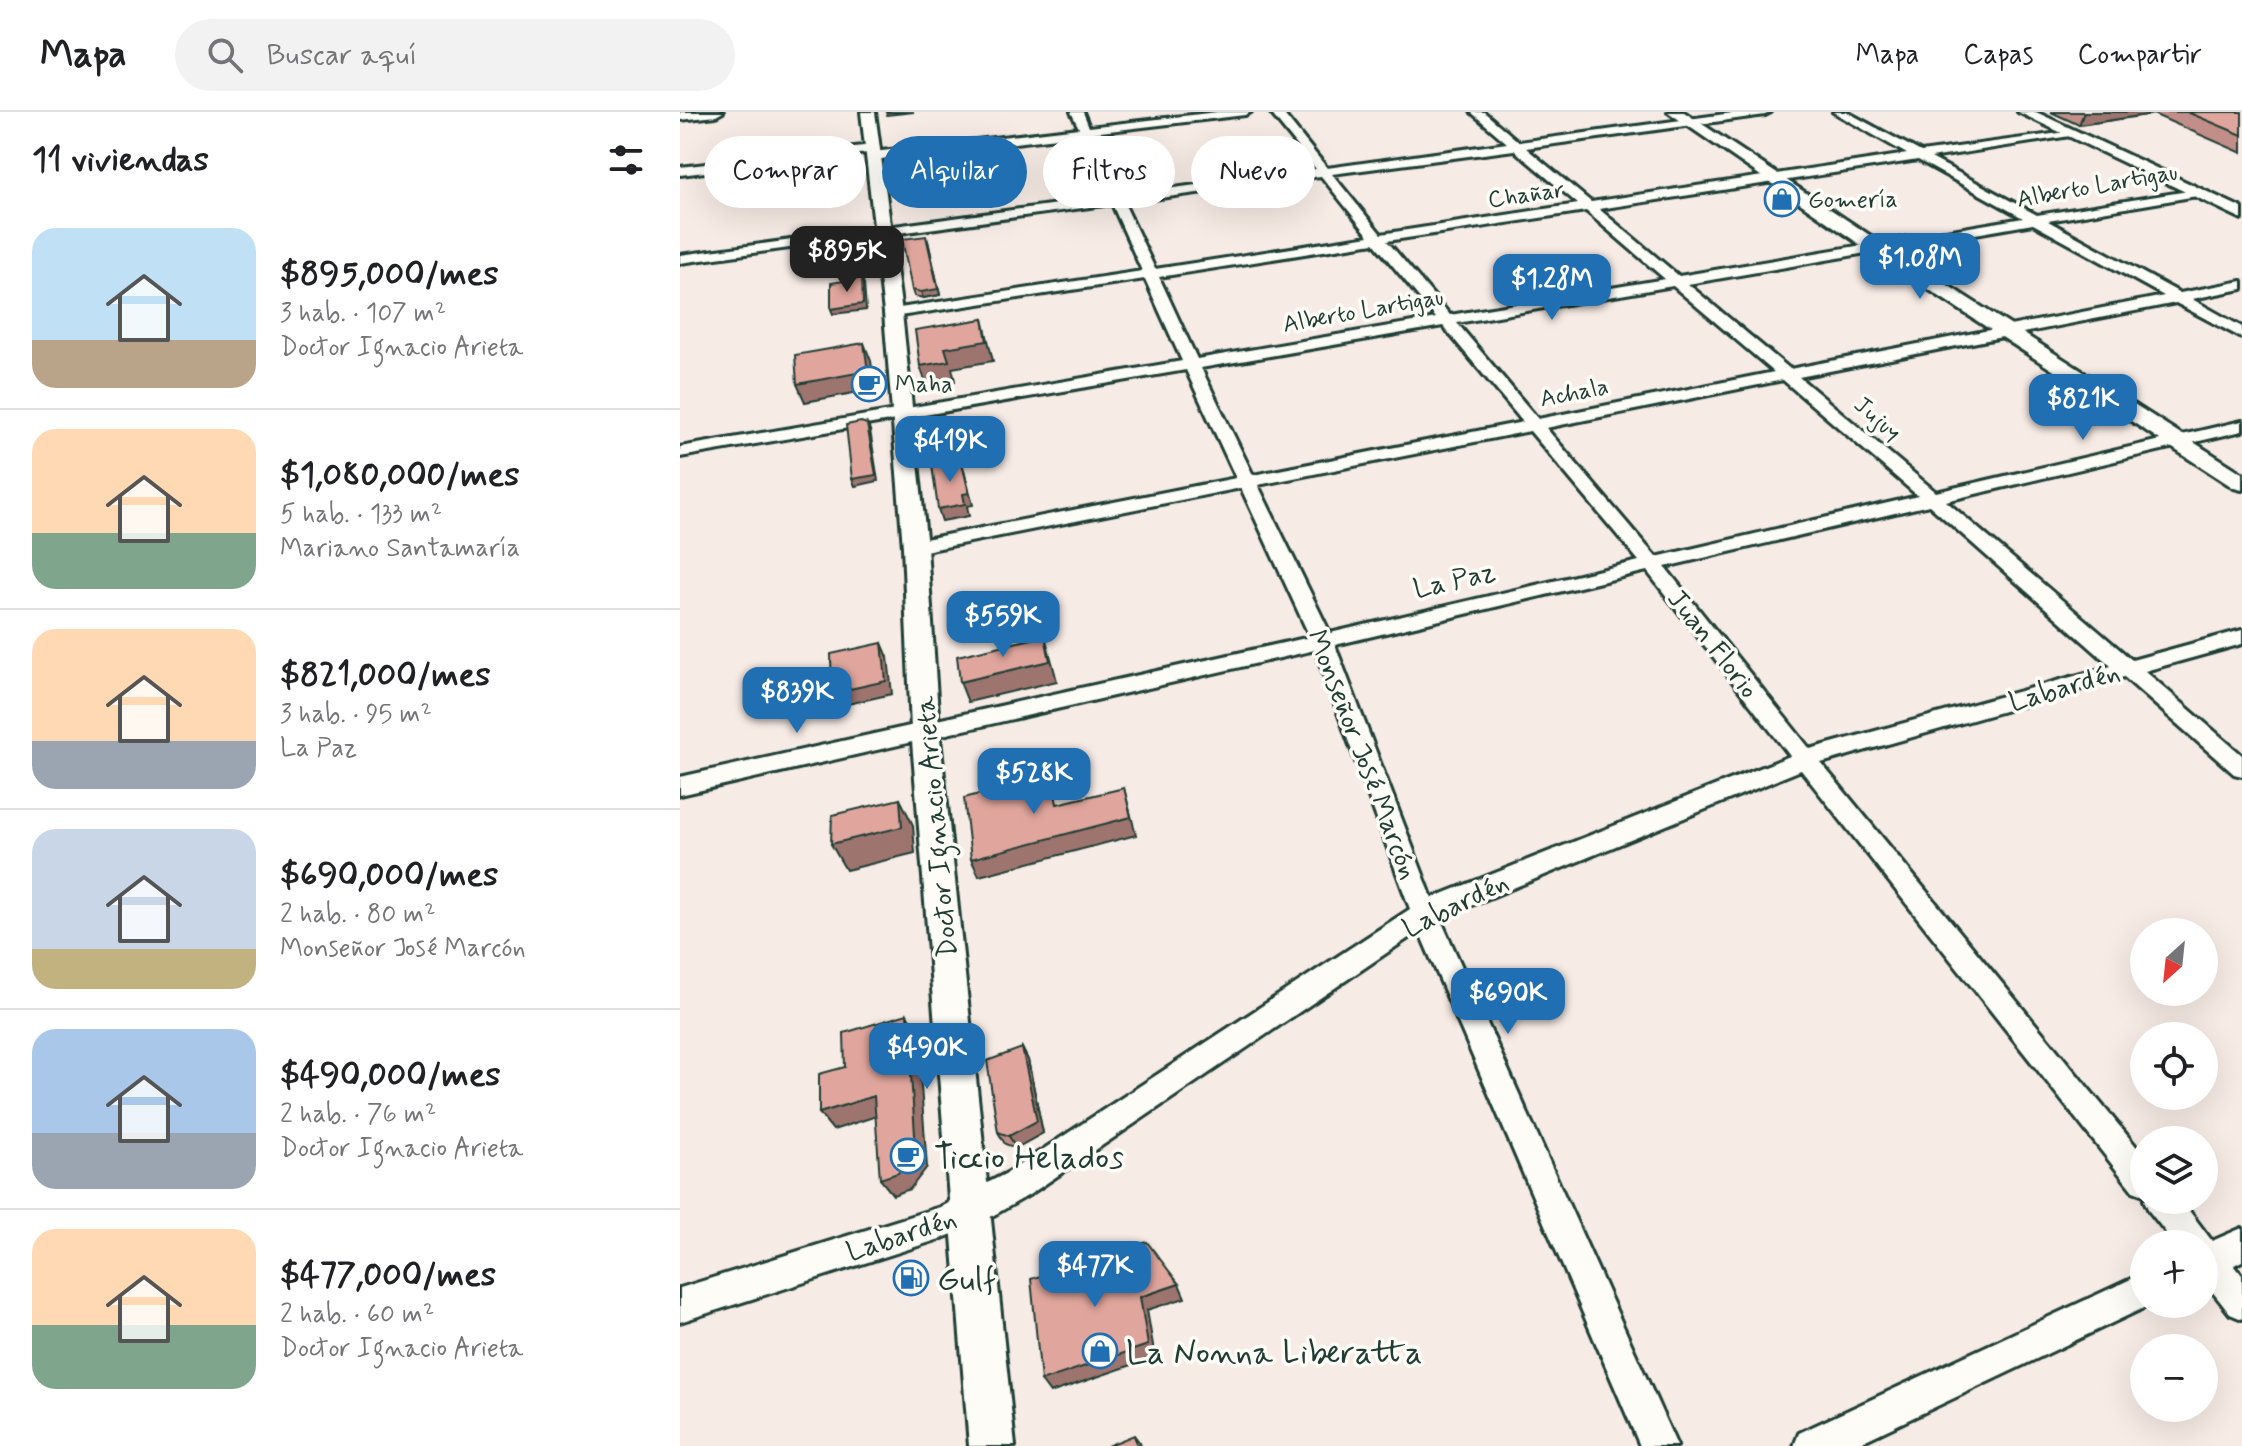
<!DOCTYPE html>
<html lang="es">
<meta charset="utf-8">
<style>
body{margin:0;font-family:Mynerve,sans-serif;background:#f2f2f2;color:#202124;height:100vh;display:flex;flex-direction:column;font-size:30px;white-space:nowrap}
*{box-sizing:border-box;margin:0}
p{font-size:26px;color:#757577}
.icon{flex:none;width:44px;height:44px;fill:none;stroke:currentColor;stroke-width:2;stroke-linecap:round;stroke-linejoin:round}
.map{position:relative;flex:1;overflow:hidden}
.side{display:flex;flex-direction:column;background:#fff;width:680px}
.side>*{flex:none}
.banner{position:absolute;left:24px;top:24px;width:760px;height:72px;display:flex;gap:16px}
.needle{width:52px;rotate:207deg}
.controls{position:absolute;left:1450px;top:806px;display:grid;gap:16px}
.controls a{display:grid;place-items:center;width:88px;height:88px;border-radius:50%;background:#fff;box-shadow:0 8px 32px #0002;font-size:40px}
.price{position:absolute;translate:-50% -68px;padding:0 18px;border-radius:16px;background:#1f6fb2;color:#fff;font-size:26px;line-height:52px;filter:drop-shadow(0 2px 4px #0008)}
.price::after{content:'';position:absolute;left:50%;top:48px;width:24px;height:18px;margin-left:-12px;background:inherit;clip-path:polygon(0 0,100% 0,50% 100%)}
.price.active{background:#222;color:#fff}
ul{padding:0;list-style:none}
li{display:flex;align-items:center;gap:24px;height:200px;padding:0 32px}
li+li{border-top:2px solid #e0e0e0}
li span{display:grid;place-items:center;flex:none;width:224px;height:160px;border-radius:24px;color:#555}
li>.icon{margin-inline-start:auto}
span .icon{width:96px;height:96px;fill:#fffc;stroke-width:1}
li b{font-size:34px}
h2{display:flex;justify-content:space-between;align-items:center;height:96px;padding:0 32px;font-size:34px}
.tag{padding:0 28px;border-radius:36px;background:#fff;box-shadow:0 8px 32px #0002;font-size:28px;line-height:72px}
.tag.active{background:#1f6fb2;color:#fff}
header{display:flex;align-items:center;gap:48px;box-sizing:border-box;height:112px;padding:0 40px;background:#fff;border-bottom:2px solid #e0e0e0}
header strong{font-size:38px}
nav{display:flex;gap:44px;margin-inline-start:auto;font-size:28px}
.search{width:560px;height:72px;background:#f2f2f2;display:flex;align-items:center;gap:20px;box-sizing:border-box;padding:0 28px;border-radius:44px;color:#757577;font-size:30px}
main{display:flex;flex:1;min-height:0}
.map>svg:first-child{display:block}
</style>
<header>
<strong>Mapa</strong>
<div class="search"><svg class="icon" aria-label="search" viewBox="0 0 24 24"><circle cx="10" cy="10" r="6"/><path d="M15 15l6 6"/></svg>Buscar aquí</div>
<nav><a>Mapa</a><a>Capas</a><a>Compartir</a></nav>
</header>
<main>
<section class="side">
<h2>11 viviendas<svg class="icon" aria-label="filters" viewBox="0 0 24 24"><path d="M4 7h16M4 17h16"/><circle cx="9" cy="7" r="2"/><circle cx="15" cy="17" r="2"/></svg></h2>
<ul>
<li><span style="background:linear-gradient(#bfe0f5 70%,#b9a48a 0)"><svg class="icon" aria-label="home" viewBox="0 0 24 24"><path d="M3 11l9-7 9 7M6 9v11h12V9"/></svg></span><div><b>$895,000/mes</b><p>3 hab. · 107 m²</p><p>Doctor Ignacio Arieta</p></div></li>
<li><span style="background:linear-gradient(#ffd9b3 65%,#7fa58c 0)"><svg class="icon" aria-label="home" viewBox="0 0 24 24"><path d="M3 11l9-7 9 7M6 9v11h12V9"/></svg></span><div><b>$1,080,000/mes</b><p>5 hab. · 133 m²</p><p>Mariano Santamaría</p></div></li>
<li><span style="background:linear-gradient(#ffd9b3 70%,#9aa5b1 0)"><svg class="icon" aria-label="home" viewBox="0 0 24 24"><path d="M3 11l9-7 9 7M6 9v11h12V9"/></svg></span><div><b>$821,000/mes</b><p>3 hab. · 95 m²</p><p>La Paz</p></div></li>
<li><span style="background:linear-gradient(#c9d6e8 75%,#c2b280 0)"><svg class="icon" aria-label="home" viewBox="0 0 24 24"><path d="M3 11l9-7 9 7M6 9v11h12V9"/></svg></span><div><b>$690,000/mes</b><p>2 hab. · 80 m²</p><p>Monseñor José Marcón</p></div></li>
<li><span style="background:linear-gradient(#a9c7e8 65%,#9aa5b1 0)"><svg class="icon" aria-label="home" viewBox="0 0 24 24"><path d="M3 11l9-7 9 7M6 9v11h12V9"/></svg></span><div><b>$490,000/mes</b><p>2 hab. · 76 m²</p><p>Doctor Ignacio Arieta</p></div></li>
<li><span style="background:linear-gradient(#ffd9b3 60%,#7fa58c 0)"><svg class="icon" aria-label="home" viewBox="0 0 24 24"><path d="M3 11l9-7 9 7M6 9v11h12V9"/></svg></span><div><b>$477,000/mes</b><p>2 hab. · 60 m²</p><p>Doctor Ignacio Arieta</p></div></li>
</ul>
</section>
<div class="map">
<svg width="1562" height="1334" viewBox="0 0 1562 1334">
<rect width="100%" height="100%" fill="#f7ebe5"/>
<filter id="ink" filterUnits="userSpaceOnUse"><feTurbulence type="fractalNoise" baseFrequency=".0125" numOctaves="2"/><feDisplacementMap in="SourceGraphic" scale="16" xChannelSelector="R" yChannelSelector="G"/><feConvolveMatrix kernelMatrix="1 2 1 2 8 2 1 2 1" color-interpolation-filters="sRGB"/></filter>
<g filter="url(#ink)">
<g fill="none" stroke-linecap="round" stroke-linejoin="round">
<g stroke="#1f3d34" stroke-width="6">
<path id="minor" d="M 391,0 L 403,0 L 409,15 L 537,0 L 571,0 L 565,3 L 412,21 L 441,83 L 636,57 L 590,0 L 602,0 L 647,56 L 827,31 L 791,0 L 804,0 L 839,30 L 1060,0 L 1091,0 L 1085,3 L 846,36 L 911,90 L 1227,42 L 1153,0 L 1167,0 L 1241,40 L 1394,19 L 1394,23 L 1390,24 L 1251,46 L 1357,103 L 1521,77 L 1523,80 L 1517,84 L 1368,109 L 1500,181 L 1562,169 L 1562,177 L 1512,187 L 1562,215 L 1562,226 L 1496,191 L 1119,265 L 1256,380 L 1562,309 L 1562,319 L 1266,389 L 1452,548 L 1562,518 L 1562,532 L 1465,559 L 1562,643 L 1562,664 L 1554,662 L 1444,565 L 1141,651 L 1464,1044 L 1464,1083 L 1453,1079 L 1121,658 L 760,806 L 997,1334 L 960,1334 L 739,819 L 349,1083 L 300,1111 L 260,1127 L 0,1210 L 0,1176 L 260,1095 L 327,1061 L 730,797 L 635,538 L 0,683 L 0,665 L 630,525 L 561,376 L 235,441 L 225,435 L 235,429 L 556,366 L 506,258 L 0,345 L 0,335 L 502,249 L 465,167 L 213,205 L 206,201 L 213,197 L 462,159 L 432,92 L 0,151 L 0,143 L 429,85 L 402,23 L 193,48 L 187,44 L 193,40 L 399,16 ZM 834,38 L 898,92 L 701,122 L 652,62 ZM 1238,48 L 1343,106 L 999,164 L 919,97 ZM 641,64 L 689,124 L 475,157 L 444,91 ZM 906,99 L 985,167 L 770,203 L 707,129 ZM 1353,112 L 1484,184 L 1110,257 L 1008,172 ZM 694,131 L 756,206 L 517,247 L 479,165 ZM 993,174 L 1094,260 L 858,307 L 777,211 ZM 763,214 L 843,310 L 573,363 L 521,256 ZM 1103,268 L 1238,384 L 976,445 L 866,316 ZM 850,319 L 959,449 L 650,521 L 578,373 ZM 1249,393 L 1431,554 L 1130,637 L 985,455 ZM 967,459 L 1110,644 L 752,786 L 655,533 Z
M 192,33 L 196,34 L 196,40 L 0,63 L 0,55 Z
M 1464,1088 L 1501,1088 L 1532,1129 L 1562,1116 L 1562,1149 L 1554,1153 L 1562,1163 L 1562,1207 L 1550,1202 L 1524,1169 L 1524,1132 L 1495,1132 L 1469,1099 Z
M 1464,1161 L 1464,1192 L 1472,1192 L 1173,1334 L 1114,1334 L 1119,1321 Z"/>
</g>
<g stroke="#1f3d34" stroke-width="6">
<path id="tertiary" d="M 0,0 L 43,0 L 36,4 L 0,8 Z
M 181,0 L 195,0 L 222,201 L 247,435 L 259,617 L 335,1334 L 289,1334 L 231,617 L 223,435 L 204,201 Z
M 988,0 L 1004,0 L 1200,130 L 1562,361 L 1562,378 L 1554,376 L 1188,138 Z
M 1338,0 L 1356,0 L 1562,96 L 1562,107 Z"/>
</g>
<use href="#minor" fill="#fdfcf7" fill-rule="evenodd"/>
<use href="#tertiary" fill="#fdfcf7" fill-rule="evenodd"/>
</g>
<path fill="#c18f87" stroke="#1f3d34" stroke-width="2" d="M 1371,0 L 1562,0 L 1562,41 L 1473,2 L 1399,13 Z
M 248,129 L 260,183 L 243,186 L 234,184 L 232,178 Z
M 342,936 L 348,948 L 363,1021 L 336,1036 L 325,1032 L 318,1020 Z"/>
<path fill="#9d746e" stroke="#1f3d34" stroke-width="2" d="M 206,0 L 234,0 L 207,3 Z
M 1404,0 L 1474,0 L 1473,2 L 1399,13 Z
M 248,129 L 260,183 L 243,186 L 241,180 Z
M 182,166 L 184,172 L 186,198 L 153,202 L 151,197 Z
M 303,207 L 313,249 L 272,256 L 275,269 L 247,274 L 240,254 Z
M 184,231 L 191,249 L 195,277 L 125,290 L 117,272 Z
M 187,312 L 190,318 L 198,369 L 175,374 L 172,367 Z
M 281,347 L 293,393 L 287,394 L 289,404 L 262,409 L 258,397 Z
M 365,524 L 377,569 L 288,590 L 280,570 Z
M 202,531 L 208,545 L 212,582 L 159,594 L 152,581 Z
M 444,676 L 456,723 L 299,764 L 291,747 Z
M 220,687 L 233,713 L 235,741 L 166,758 L 151,732 Z
M 227,902 L 237,920 L 247,1055 L 230,1077 L 213,1083 L 200,1067 Z
M 342,936 L 348,948 L 363,1021 L 336,1036 L 329,1024 Z
M 194,984 L 206,1001 L 153,1018 L 139,1001 Z
M 499,1172 L 505,1186 L 467,1198 L 475,1245 L 370,1281 L 361,1269 L 460,1185 Z
M 454,1323 L 460,1331 L 461,1334 L 457,1334 Z"/>
<path fill="#e0a69d" stroke="#1f3d34" stroke-width="2" d="M 1507,0 L 1562,0 L 1562,23 Z
M 246,124 L 258,177 L 241,180 L 232,178 L 222,127 Z
M 182,166 L 183,192 L 151,197 L 151,171 Z
M 303,207 L 307,229 L 265,236 L 269,249 L 240,254 L 235,218 Z
M 184,231 L 188,259 L 117,272 L 115,243 Z
M 181,310 L 187,312 L 196,363 L 172,367 L 166,313 Z
M 281,347 L 289,381 L 283,382 L 285,392 L 258,397 L 252,353 Z
M 365,524 L 370,549 L 280,570 L 277,544 Z
M 202,531 L 206,569 L 152,581 L 151,542 Z
M 357,667 L 359,681 L 374,677 L 377,692 L 444,676 L 451,705 L 291,747 L 284,686 Z
M 220,687 L 222,715 L 151,732 L 152,703 Z
M 227,902 L 236,1038 L 218,1061 L 200,1067 L 194,984 L 139,1001 L 139,962 L 165,955 L 164,921 Z
M 342,936 L 357,1009 L 329,1024 L 318,1020 L 307,949 Z
M 467,1130 L 499,1172 L 460,1185 L 468,1233 L 361,1269 L 351,1167 Z
M 454,1323 L 457,1334 L 427,1334 Z"/>
</g>
<defs>
<g id="shop-ring" transform="scale(1.8)"><circle r="9.5" fill="#fdfcf7" stroke="#1f6fb2" stroke-width="1.5"/><path d="M-5-2.5h2.3a2.7 3.5 0 0 1 5.4 0H5L5.5 6h-11ZM-1.5-2.5h3a1.5 2.3 0 0 0-3 0Z" fill="#1f6fb2"/></g>
<g id="cafe-ring" transform="scale(1.8)"><circle r="9.5" fill="#fdfcf7" stroke="#1f6fb2" stroke-width="1.5"/><path d="M-5.5-4.5H6V0H3Q3 3.5 0 3.5H-2.5Q-5.5 3.5-5.5 0ZM3-3.2v2h1.7v-2ZM-6 4.5H4V6H-6Z" fill="#1f6fb2"/></g>
<g id="fuel-ring" transform="scale(1.8)"><circle r="9.5" fill="#fdfcf7" stroke="#1f6fb2" stroke-width="1.5"/><path d="M-5.5-6h7V0h2V4h1.3V-2.5L3-4.5l.8-.8L6-3V5H2.5V1h-1V6h-7ZM-4.2-4.7v3.2H.2V-4.7Z" fill="#1f6fb2"/></g>
</defs>
<g fill-rule="evenodd">
<use href="#shop-ring" x="1102" y="87"/>
<use href="#cafe-ring" x="189" y="272"/>
<use href="#cafe-ring" x="228" y="1044"/>
<use href="#fuel-ring" x="231" y="1166"/>
<use href="#shop-ring" x="420" y="1239"/>
</g>
<g text-anchor="middle" stroke-width="7" stroke-linejoin="round" paint-order="stroke">
<g font-size="24" fill="#1f3d34" stroke="#fdfcf7">
<text transform="translate(1417 73) rotate(-10)" y="8">Alberto Lartigau</text>
<text transform="translate(846 82) rotate(-8)" y="8">Chañar</text>
<text transform="translate(683 198) rotate(-10)" y="8">Alberto Lartigau</text>
<text transform="translate(894 280) rotate(-11)" y="8">Achala</text>
<text transform="translate(1198 306) rotate(41)" y="8">Jujuy</text>
</g>
<g font-size="24" fill="#1f3d34" stroke="#fdfcf7" text-anchor="start">
<text x="1128" y="95">Gomería</text>
<text x="215" y="280">Maha</text>
</g>
<g font-size="28" fill="#1f3d34" stroke="#fdfcf7">
<text transform="translate(774 467) rotate(-13)" y="10">La Paz</text>
<text transform="translate(1034 531) rotate(52)" y="10">Juan Florio</text>
<text transform="translate(1384 574) rotate(-16)" y="10">Labardén</text>
<text transform="translate(684 642) rotate(69)" y="10">Monseñor José Marcón</text>
<text transform="translate(255 715) rotate(-95)" y="10">Doctor Ignacio Arieta</text>
<text transform="translate(775 792) rotate(-26)" y="10">Labardén</text>
<text transform="translate(221 1122) rotate(-18)" y="10">Labardén</text>
</g>
<g font-size="34" fill="#1f3d34" stroke="#fdfcf7" text-anchor="start">
<text x="254" y="1056">Ticcio Helados</text>
<text x="257" y="1178">Gulf</text>
<text x="446" y="1251">La Nonna Liberatta</text>
</g>
</g>
</svg>
<div class="controls">
<a><svg class="needle" viewBox="-14 -14 28 28"><path d="M0-13l5 13h-10z" fill="#e53935"/><path d="M0 13l5-13h-10z" fill="#757577"/></svg></a>
<a><svg class="icon" aria-label="locate" viewBox="0 0 24 24"><circle cx="12" cy="12" r="6"/><path d="M12 2v4M12 18v4M2 12h4M18 12h4"/></svg></a>
<a><svg class="icon" aria-label="layers" viewBox="0 0 24 24"><path d="M12 4l9 5-9 5-9-5zM3 14l9 5 9-5"/></svg></a>
<a>+</a>
<a>−</a>
</div>
<b class="price active" style="left:167px;top:182px">$895K</b>
<b class="price" style="left:1240px;top:189px">$1.08M</b>
<b class="price" style="left:872px;top:210px">$1.28M</b>
<b class="price" style="left:1403px;top:330px">$821K</b>
<b class="price" style="left:270px;top:372px">$419K</b>
<b class="price" style="left:323px;top:547px">$559K</b>
<b class="price" style="left:117px;top:623px">$839K</b>
<b class="price" style="left:354px;top:704px">$528K</b>
<b class="price" style="left:828px;top:924px">$690K</b>
<b class="price" style="left:247px;top:979px">$490K</b>
<b class="price" style="left:415px;top:1197px">$477K</b>
<div class="banner">
<a class="tag">Comprar</a>
<a class="tag active">Alquilar</a>
<a class="tag">Filtros</a>
<a class="tag">Nuevo</a>
</div>
</div>
</main>
